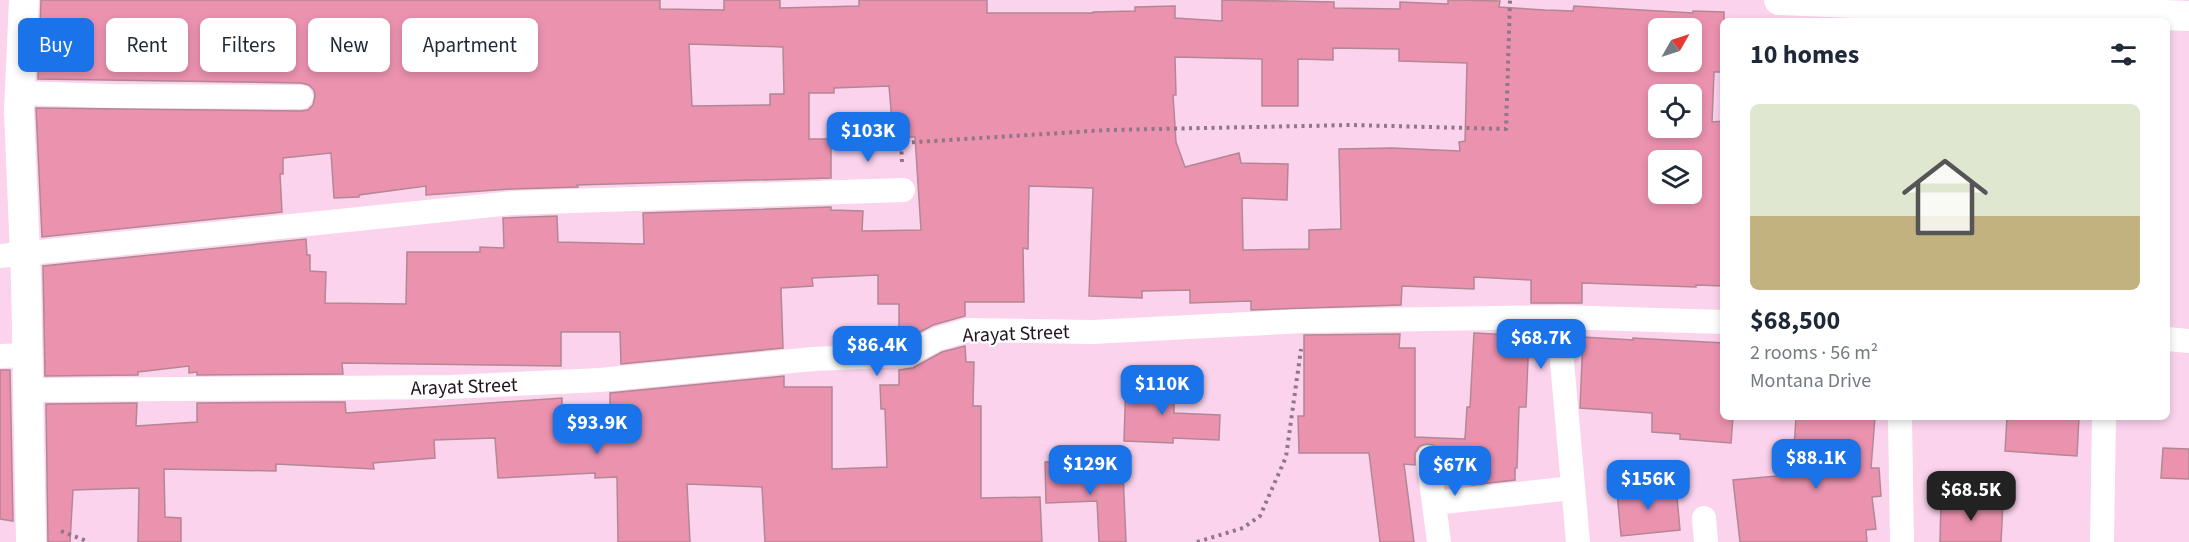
<!DOCTYPE html>
<meta charset="utf-8">
<style>
body{margin:0;font-family:"Source Sans 3",sans-serif;background:#f2f2f3;color:#1f2937;height:100vh;display:flex;flex-direction:column;font-size:22px;white-space:nowrap}
*{box-sizing:border-box;margin:0}
p{font-size:20px;color:#747a83}
.icon{flex:none;width:33px;height:33px;fill:none;stroke:currentColor;stroke-width:2;stroke-linecap:round;stroke-linejoin:round}
.map{position:relative;flex:1;overflow:hidden}
.details{position:absolute;left:1720px;top:18px;width:450px;height:402px;display:flex;flex-direction:column;background:#fff;border-radius:9px;box-shadow:0 3px 9px #0003}
.details>*{flex:none}
.hud{position:absolute;left:18px;top:18px;width:570px;height:54px;display:flex;gap:12px}
.needle{width:39px;rotate:51deg}
.controls{position:absolute;left:1648px;top:18px;display:grid;gap:12px}
.controls a{display:grid;place-items:center;width:54px;height:54px;border-radius:9px;background:#fff;box-shadow:0 3px 9px #0003;font-size:30px}
.price{position:absolute;translate:-50% -51px;padding:0 14px;border-radius:12px;background:#1a73e8;color:#fff;font-size:20px;line-height:39px;filter:drop-shadow(0 2px 3px #0008)}
.price::after{content:'';position:absolute;left:50%;top:36px;width:18px;height:14px;margin-left:-9px;background:inherit;clip-path:polygon(0 0,100% 0,50% 100%)}
.price.selected{background:#222;color:#fff}
ul{padding:0;list-style:none}
li{display:grid;align-content:center;gap:12px;height:318px;padding:0 30px}
li+li{border-top:2px solid #e0e1e3}
li span{display:grid;place-items:center;height:186px;border-radius:9px;color:#555}
li>.icon{margin-inline-start:auto}
span .icon{width:108px;height:108px;fill:#fffc;stroke-width:1}
li b{font-size:26px}
h2{display:flex;justify-content:space-between;align-items:center;height:72px;padding:0 30px;font-size:26px}
.chip{padding:0 21px;border-radius:9px;background:#fff;box-shadow:0 3px 9px #0003;font-size:21px;line-height:54px}
.chip.selected{background:#1a73e8;color:#fff}
.map>svg:first-child{display:block}
</style>
<div class="map">
<svg width="2189" height="542" viewBox="0 0 2189 542">
<rect width="100%" height="100%" fill="#fbd3ed"/>
<path fill="#eb92af" stroke="#b38794" stroke-width="1.5" fill-rule="evenodd" d="M 41,0 L 660,0 L 660,9 L 724,10 L 724,0 L 780,0 L 780,8 L 859,6 L 859,0 L 987,0 L 987,13 L 1093,13 L 1093,12 L 1135,11 L 1135,7 L 1175,6 L 1175,18 L 1222,21 L 1222,0 L 1334,2 L 1334,8 L 1400,9 L 1400,2 L 1448,4 L 1448,0 L 1462,0 L 1500,1 L 1499,7 L 1545,10 L 1573,11 L 1574,6 L 1693,13 L 1693,11 L 1724,12 L 1724,72 L 1714,72 L 1712,122 L 1724,121 L 1724,286 L 1696,285 L 1696,287 L 1582,283 L 1582,303 L 1531,303 L 1531,280 L 1474,277 L 1474,289 L 1402,286 L 1401,305 L 1251,310 L 1251,301 L 1190,303 L 1190,290 L 1142,291 L 1142,298 L 1089,296 L 1093,188 L 1029,186 L 1028,249 L 1023,248 L 1024,302 L 965,302 L 965,316 L 933,325 L 903,341 L 899,341 L 899,304 L 878,304 L 878,275 L 812,278 L 813,286 L 781,288 L 783,348 L 621,364 L 620,332 L 561,332 L 561,366 L 342,363 L 343,374 L 197,375 L 197,372 L 189,373 L 189,366 L 138,372 L 138,375 L 45,376 L 43,266 L 306,239 L 307,255 L 310,255 L 310,271 L 326,272 L 325,303 L 406,304 L 407,252 L 480,252 L 480,247 L 504,248 L 503,218 L 557,216 L 558,242 L 644,244 L 643,213 L 831,207 L 831,210 L 863,211 L 862,231 L 921,230 L 915,137 L 907,137 L 906,121 L 892,121 L 889,86 L 834,88 L 834,93 L 809,93 L 809,139 L 831,139 L 831,178 L 577,185 L 578,187 L 511,189 L 426,195 L 426,186 L 359,195 L 359,197 L 334,198 L 331,153 L 283,158 L 283,174 L 280,174 L 282,212 L 42,237 L 36,108 L 301,111 L 308,110 L 313,105 L 315,96 L 314,90 L 309,85 L 301,83 L 38,79 ZM 1659,28 L 1692,28 L 1692,62 L 1659,62 ZM 689,44 L 783,47 L 784,94 L 770,94 L 770,105 L 692,106 ZM 1333,48 L 1399,49 L 1399,61 L 1467,63 L 1465,141 L 1459,142 L 1460,151 L 1392,148 L 1339,149 L 1341,229 L 1309,230 L 1309,249 L 1243,250 L 1242,198 L 1287,200 L 1288,164 L 1241,163 L 1239,153 L 1185,167 L 1176,142 L 1173,95 L 1176,95 L 1175,57 L 1262,59 L 1262,106 L 1298,106 L 1298,59 L 1333,60 ZM 1659,94 L 1692,94 L 1692,128 L 1659,128 ZM 1659,160 L 1692,160 L 1692,194 L 1659,194 Z
M 1474,333 L 1529,336 L 1526,407 L 1519,407 L 1517,468 L 1515,468 L 1515,480 L 1472,485 L 1472,467 L 1443,466 L 1439,449 L 1433,445 L 1427,444 L 1420,446 L 1415,453 L 1415,465 L 1404,464 L 1414,542 L 1380,542 L 1369,453 L 1299,453 L 1298,416 L 1304,416 L 1304,335 L 1400,334 L 1399,348 L 1415,348 L 1415,437 L 1465,439 L 1467,407 L 1470,407 Z
M 1583,337 L 1633,340 L 1633,338 L 1724,343 L 1724,417 L 1733,417 L 1731,443 L 1680,439 L 1680,434 L 1652,432 L 1652,413 L 1580,408 Z
M 965,346 L 966,362 L 974,362 L 973,406 L 981,406 L 981,498 L 1040,497 L 1042,542 L 765,542 L 762,487 L 687,484 L 690,542 L 618,542 L 617,477 L 595,478 L 595,473 L 498,478 L 495,438 L 434,440 L 435,458 L 373,463 L 374,469 L 276,464 L 276,471 L 164,469 L 165,517 L 181,518 L 181,542 L 138,542 L 139,488 L 73,490 L 70,542 L 48,542 L 46,404 L 137,403 L 136,426 L 197,422 L 197,403 L 345,402 L 346,413 L 562,398 L 562,409 L 610,405 L 610,393 L 784,376 L 784,387 L 832,387 L 832,469 L 887,467 L 885,409 L 881,409 L 880,385 L 899,385 L 899,370 L 913,368 L 942,352 Z
M 0,370 L 10,370 L 13,521 L 0,519 Z
M 1126,378 L 1162,379 L 1162,392 L 1174,393 L 1174,413 L 1220,415 L 1219,440 L 1173,438 L 1173,443 L 1124,441 Z
M 1796,417 L 1875,417 L 1871,468 L 1879,468 L 1881,496 L 1872,497 L 1876,529 L 1866,530 L 1867,542 L 1740,542 L 1733,480 L 1844,470 L 1844,453 L 1794,448 Z
M 2007,417 L 2079,417 L 2077,456 L 2005,451 Z
M 2163,448 L 2189,449 L 2189,479 L 2161,478 Z
M 1076,461 L 1076,474 L 1123,472 L 1126,542 L 1099,542 L 1097,501 L 1046,503 L 1045,462 Z
M 1676,486 L 1680,530 L 1621,536 L 1617,492 Z
M 1941,501 L 2003,503 L 2001,542 L 1940,542 Z"/>
<g fill="none" stroke-linecap="round" stroke-linejoin="round">
<path stroke="#907687" stroke-width="4" stroke-dasharray="3 4.5" stroke-linecap="butt" d="M 902,162 L 901,143 L 1108,130 L 1352,125 L 1506,129 L 1510,0
M 61,531 L 89,542
M 1197,542 L 1243,528 L 1260,516 L 1286,457 L 1301,349"/>
<path stroke="#fff" stroke-width="24" d="M 20,93 L 112,96 L 301,97
M 0,256 L 512,203 L 903,190
M 1558,317 L 1578,542
M 2168,339 L 2189,341
M 0,356 L 26,355
M 26,390 L 451,387 L 600,380 L 813,359 L 907,355 L 937,339 L 968,330 L 1092,332 L 1305,321 L 1558,317 L 1724,322
M 1900,417 L 1902,542
M 1428,458 L 1439,542
M 1434,503 L 1573,488
M 1704,518 L 1706,542
M 2102,542 L 2104,417"/>
<path stroke="#fff" stroke-width="30" d="M 24,0 L 19,111 L 26,279 L 31,542
M 1779,0 L 2189,16"/>
</g>
<g text-anchor="middle" stroke-width="4.5" stroke-linejoin="round" paint-order="stroke">
<g font-size="20" fill="#22151e" stroke="#fff">
<text transform="translate(1016 333) rotate(-2)" y="7">Arayat Street</text>
<text transform="translate(464 386) rotate(-2)" y="7">Arayat Street</text>
</g>
</g>
</svg>
<div class="controls">
<a><svg class="needle" viewBox="-14 -14 28 28"><path d="M0-13l5 13h-10z" fill="#e53935"/><path d="M0 13l5-13h-10z" fill="#747a83"/></svg></a>
<a><svg class="icon" aria-label="locate" viewBox="0 0 24 24"><circle cx="12" cy="12" r="6"/><path d="M12 2v4M12 18v4M2 12h4M18 12h4"/></svg></a>
<a><svg class="icon" aria-label="layers" viewBox="0 0 24 24"><path d="M12 4l9 5-9 5-9-5zM3 14l9 5 9-5"/></svg></a>
</div>
<b class="price" style="left:868px;top:163px">$103K</b>
<b class="price" style="left:1541px;top:370px">$68.7K</b>
<b class="price" style="left:877px;top:377px">$86.4K</b>
<b class="price" style="left:1162px;top:416px">$110K</b>
<b class="price" style="left:597px;top:455px">$93.9K</b>
<b class="price" style="left:1816px;top:490px">$88.1K</b>
<b class="price" style="left:1090px;top:496px">$129K</b>
<b class="price" style="left:1455px;top:497px">$67K</b>
<b class="price" style="left:1648px;top:511px">$156K</b>
<b class="price selected" style="left:1971px;top:522px">$68.5K</b>
<div class="hud">
<a class="chip selected">Buy</a>
<a class="chip">Rent</a>
<a class="chip">Filters</a>
<a class="chip">New</a>
<a class="chip">Apartment</a>
</div>
<section class="details">
<h2>10 homes<svg class="icon" aria-label="filters" viewBox="0 0 24 24"><path d="M4 7h16M4 17h16"/><circle cx="9" cy="7" r="2"/><circle cx="15" cy="17" r="2"/></svg></h2>
<ul>
<li><span style="background:linear-gradient(#dfe7d0 60%,#c2b280 0)"><svg class="icon" aria-label="home" viewBox="0 0 24 24"><path d="M3 11l9-7 9 7M6 9v11h12V9"/></svg></span><div><b>$68,500</b><p>2 rooms · 56 m²</p><p>Montana Drive</p></div></li>
</ul>
</section>
</div>
